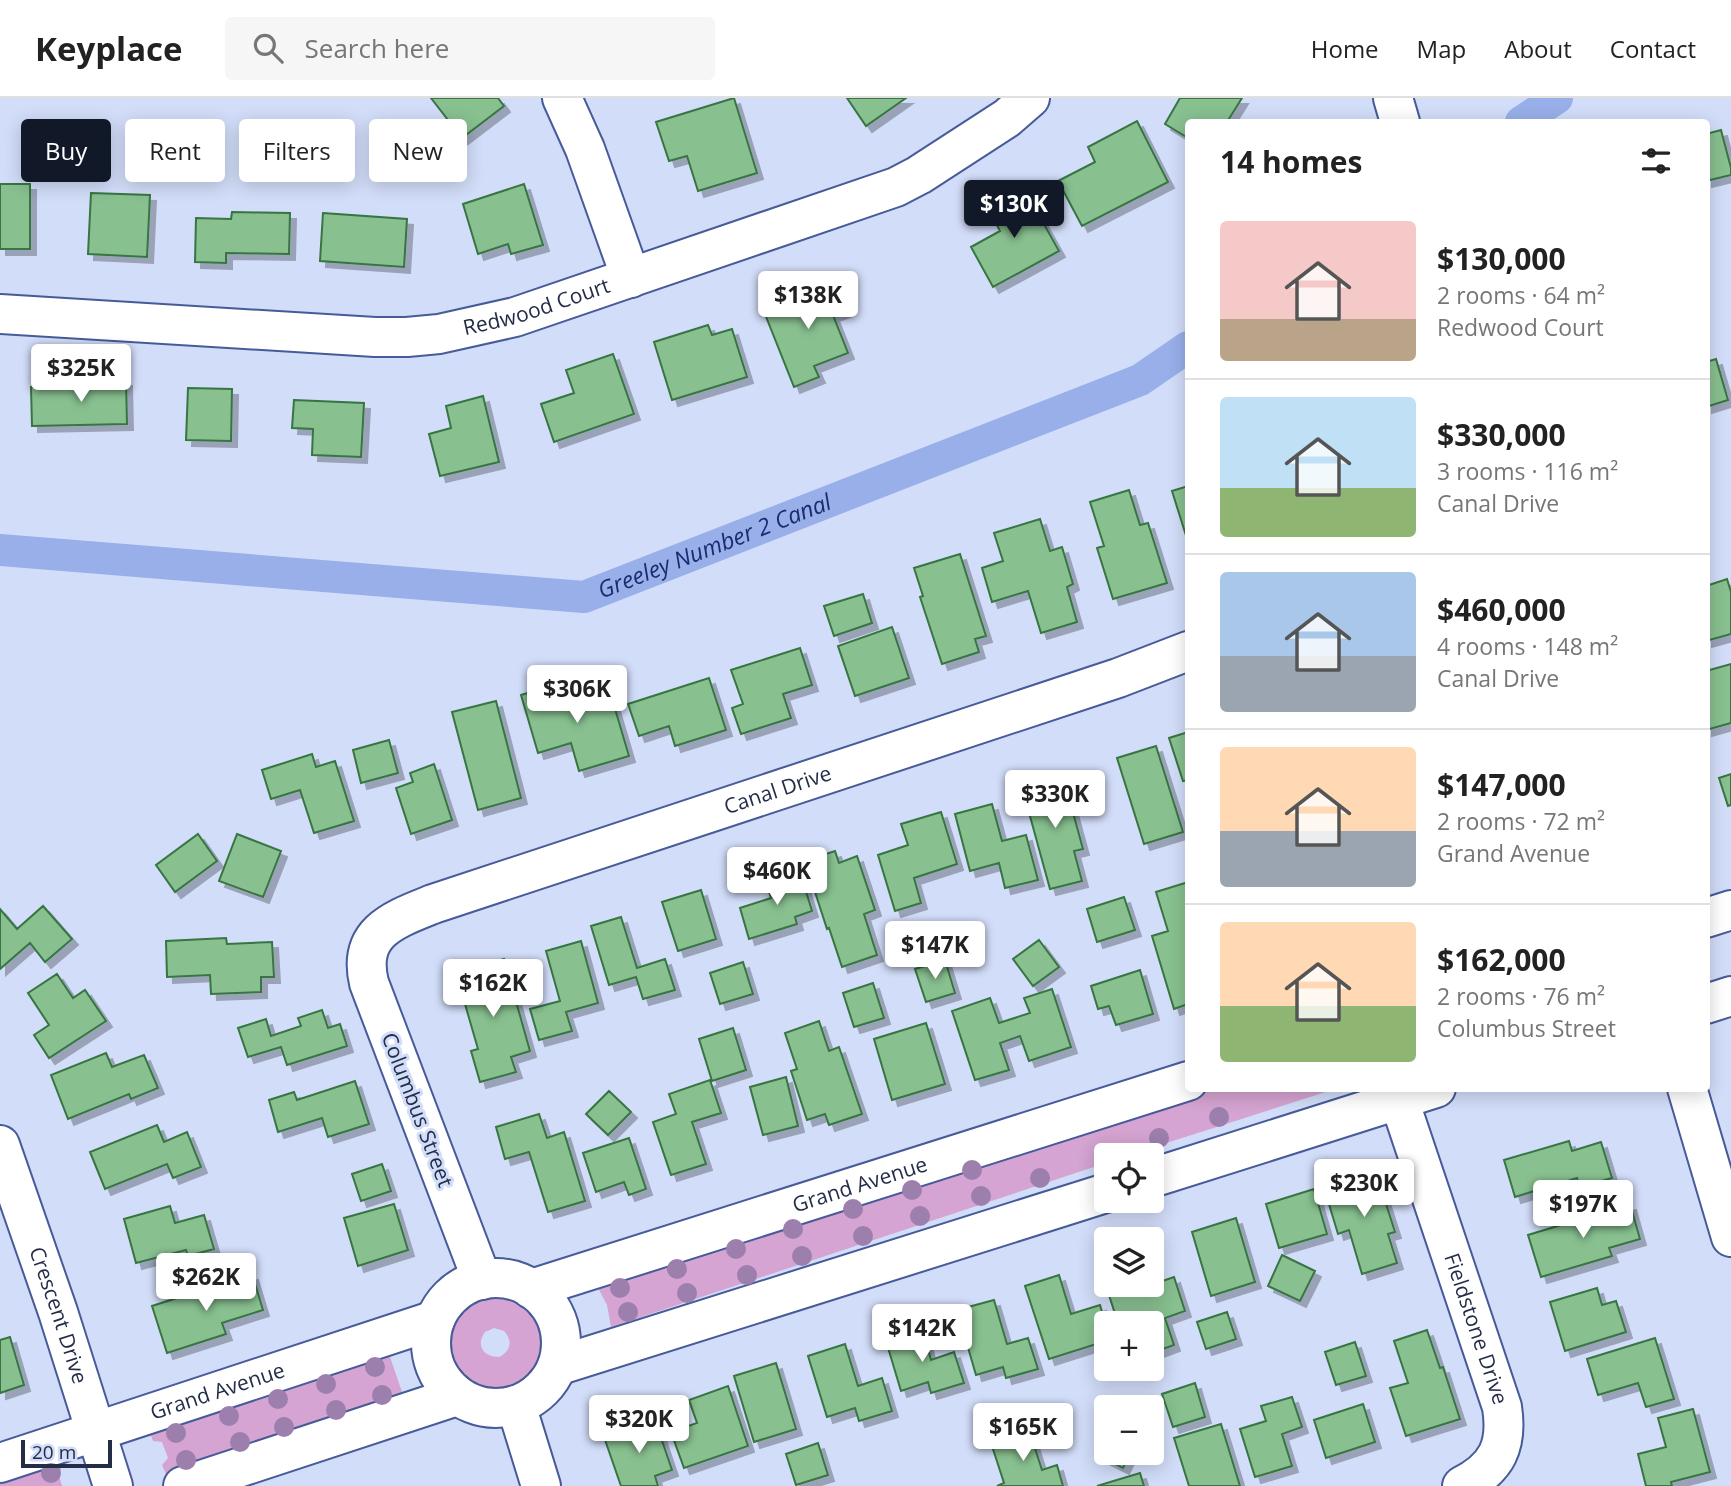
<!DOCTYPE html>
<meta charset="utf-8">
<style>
body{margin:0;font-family:"Open Sans",sans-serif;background:#f6f6f6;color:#222;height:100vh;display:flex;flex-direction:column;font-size:26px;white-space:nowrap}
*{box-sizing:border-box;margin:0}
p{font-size:23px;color:#767676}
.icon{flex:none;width:38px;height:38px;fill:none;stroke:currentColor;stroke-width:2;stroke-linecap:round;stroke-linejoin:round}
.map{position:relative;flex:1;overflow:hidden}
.side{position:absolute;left:1185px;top:21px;width:525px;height:973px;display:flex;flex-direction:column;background:#fff;border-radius:7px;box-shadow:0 4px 18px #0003}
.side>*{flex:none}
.top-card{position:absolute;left:21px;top:21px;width:665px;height:63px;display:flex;gap:14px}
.tools{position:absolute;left:1094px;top:1045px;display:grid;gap:14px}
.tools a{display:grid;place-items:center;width:70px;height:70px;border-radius:7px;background:#fff;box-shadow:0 4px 18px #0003;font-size:35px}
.scale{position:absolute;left:21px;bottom:18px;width:91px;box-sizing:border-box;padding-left:7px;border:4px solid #232d48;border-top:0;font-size:19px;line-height:24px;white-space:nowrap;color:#232d48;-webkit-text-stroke:5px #d2ddf9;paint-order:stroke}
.price{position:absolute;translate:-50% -60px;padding:0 16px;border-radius:7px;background:#fff;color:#222;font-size:23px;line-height:46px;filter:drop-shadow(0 2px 4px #0008)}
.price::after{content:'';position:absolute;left:50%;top:42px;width:21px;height:16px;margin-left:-10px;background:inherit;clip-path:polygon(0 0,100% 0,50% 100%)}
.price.active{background:#111827;color:#fff}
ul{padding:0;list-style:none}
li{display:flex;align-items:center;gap:21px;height:175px;padding:0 35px}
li+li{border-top:2px solid #e0e0e0}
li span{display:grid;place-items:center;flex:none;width:196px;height:140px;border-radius:7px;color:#555}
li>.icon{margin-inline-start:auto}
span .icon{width:84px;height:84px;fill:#fffc;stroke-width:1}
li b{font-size:30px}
h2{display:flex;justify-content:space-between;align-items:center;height:84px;padding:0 35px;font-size:30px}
.pill{padding:0 24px;border-radius:7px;background:#fff;box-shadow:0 4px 18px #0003;font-size:24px;line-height:63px}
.pill.active{background:#111827;color:#fff}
header{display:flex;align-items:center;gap:42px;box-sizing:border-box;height:98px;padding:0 35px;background:#fff;border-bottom:2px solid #e0e0e0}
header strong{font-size:33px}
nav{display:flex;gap:38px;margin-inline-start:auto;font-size:24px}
.search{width:490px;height:63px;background:#f6f6f6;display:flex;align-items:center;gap:18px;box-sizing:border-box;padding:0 24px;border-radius:7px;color:#767676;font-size:26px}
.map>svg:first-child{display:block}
</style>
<header>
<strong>Keyplace</strong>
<div class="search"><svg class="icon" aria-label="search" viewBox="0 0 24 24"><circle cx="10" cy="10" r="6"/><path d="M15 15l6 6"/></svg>Search here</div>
<nav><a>Home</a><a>Map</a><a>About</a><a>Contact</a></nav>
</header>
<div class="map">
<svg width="1731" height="1388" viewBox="0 0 1731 1388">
<defs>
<filter id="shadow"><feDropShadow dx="6" dy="6" stdDeviation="0" flood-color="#0004"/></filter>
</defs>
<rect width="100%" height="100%" fill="#d2ddf9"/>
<path fill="#d5a4d2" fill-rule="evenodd" d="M 1192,991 L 1335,991 L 1129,1057 L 1106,1057 L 1106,1065 L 611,1229 L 607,1207 L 596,1186 Z
M 491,1194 C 498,1195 506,1195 513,1198 C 574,1222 540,1312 479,1291 C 468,1287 457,1278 452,1267 C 450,1262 447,1257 446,1252 C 444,1231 456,1207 476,1199 C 481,1197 486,1196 491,1194 ZM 494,1230 L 504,1233 C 513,1243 511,1253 499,1259 C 484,1259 475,1248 485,1234 Z
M 386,1257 L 390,1259 L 402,1294 L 401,1298 L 166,1376 L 162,1367 L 168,1360 L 162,1344 L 153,1343 L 150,1335 Z
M 63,1364 L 59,1377 L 62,1388 L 0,1388 L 0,1384 Z"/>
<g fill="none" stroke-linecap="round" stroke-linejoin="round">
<g stroke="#98afea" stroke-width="32">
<path d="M 1521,24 L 1557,0"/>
<path id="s1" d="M 0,452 L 584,499 L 1140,282 L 1188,249"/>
</g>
</g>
<path fill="#88c090" stroke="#377543" stroke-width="2" filter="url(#shadow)" d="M 431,0 L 498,0 L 504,8 L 462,40 Z
M 734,0 L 757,75 L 698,93 L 687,58 L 669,63 L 656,24 Z
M 847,0 L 906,0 L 866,28 Z
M 1180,0 L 1242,0 L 1227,24 L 1188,24 L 1188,40 L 1165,26 Z
M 1137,23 L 1168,84 L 1082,128 L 1058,83 L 1095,64 L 1088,49 Z
M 1721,32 L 1731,70 L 1731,77 L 1706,83 L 1706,36 Z
M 0,86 L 30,86 L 30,151 L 0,151 Z
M 524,86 L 543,147 L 511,156 L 508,146 L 478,156 L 463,106 Z
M 1025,92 L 1059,153 L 993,189 L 971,149 L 1000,133 L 989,112 Z
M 91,95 L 150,97 L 147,159 L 88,156 Z
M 232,114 L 290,115 L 289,156 L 226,155 L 226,165 L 195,164 L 196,120 L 231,121 Z
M 323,115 L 407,121 L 404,169 L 320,163 Z
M 834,183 L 847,212 L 833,217 L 848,255 L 814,268 L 819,279 L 794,289 L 763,211 Z
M 708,227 L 712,237 L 732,231 L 747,279 L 672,302 L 654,244 Z
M 613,256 L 634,316 L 554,344 L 541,306 L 574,295 L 566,272 Z
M 1716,261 L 1728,302 L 1706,309 L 1706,264 Z
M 82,282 L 126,282 L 127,326 L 32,328 L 31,289 L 82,288 Z
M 188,290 L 232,291 L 231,343 L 186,342 Z
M 483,298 L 499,364 L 440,378 L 429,336 L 451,330 L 446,308 Z
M 294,302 L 364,305 L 361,359 L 312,357 L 313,331 L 292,330 Z
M 1188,388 L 1188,444 L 1172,393 Z
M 1129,392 L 1140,427 L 1148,425 L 1167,485 L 1113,501 L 1097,450 L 1104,448 L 1090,404 Z
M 1040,421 L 1050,453 L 1062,449 L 1073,486 L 1067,489 L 1077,524 L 1041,535 L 1028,493 L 992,504 L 982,470 L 1003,463 L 994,435 Z
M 960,456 L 986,538 L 975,541 L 979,554 L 942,566 L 920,499 L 923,498 L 914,470 Z
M 1727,481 L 1731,494 L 1731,536 L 1706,543 L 1706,488 Z
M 863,496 L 872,525 L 834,538 L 824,508 Z
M 892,529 L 909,580 L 855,598 L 838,548 Z
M 800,550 L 812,587 L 783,596 L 791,620 L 741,636 L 732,610 L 743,606 L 731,572 Z
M 1731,566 L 1731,625 L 1706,632 L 1706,573 Z
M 709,580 L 726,632 L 675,648 L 669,628 L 639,638 L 628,606 Z
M 608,587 L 629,658 L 579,673 L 571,645 L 538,655 L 521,597 L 548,589 L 552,603 Z
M 496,603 L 521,700 L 478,712 L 452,614 Z
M 1188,634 L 1188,682 L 1183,683 L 1169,640 Z
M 389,642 L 398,675 L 361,685 L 353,652 Z
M 1156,648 L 1183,734 L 1144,746 L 1117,660 Z
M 312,656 L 316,669 L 335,663 L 354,723 L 314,735 L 300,692 L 271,701 L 262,672 Z
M 434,666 L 452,722 L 411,736 L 396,690 L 413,684 L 410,675 Z
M 1731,676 L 1731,707 L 1728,708 L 1719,680 Z
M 1063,678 L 1083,751 L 1074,753 L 1082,783 L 1050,791 L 1022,689 Z
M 992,706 L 1002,743 L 1026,737 L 1038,782 L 1005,790 L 999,765 L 970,773 L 955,716 Z
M 941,714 L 957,766 L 914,780 L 921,805 L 895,813 L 878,757 L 908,747 L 901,726 Z
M 198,736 L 217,763 L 175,794 L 156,767 Z
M 237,736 L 281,753 L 263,799 L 219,783 Z
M 835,753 L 839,765 L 857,758 L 875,812 L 864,816 L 877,857 L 842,869 L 829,830 L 827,831 L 805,763 Z
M 800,774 L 812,813 L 795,819 L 797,826 L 749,841 L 740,810 L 771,800 L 766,784 Z
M 1188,784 L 1188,906 L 1174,911 L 1152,838 L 1168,833 L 1156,794 Z
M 701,792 L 716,841 L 678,853 L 662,804 Z
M 1124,799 L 1135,832 L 1097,844 L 1087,811 Z
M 43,808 L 72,841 L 45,864 L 30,845 L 0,871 L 0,811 L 17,831 Z
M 621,819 L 637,870 L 665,861 L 675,892 L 643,901 L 636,879 L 609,887 L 591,828 Z
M 226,840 L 227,846 L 272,844 L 274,879 L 261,879 L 261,894 L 211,896 L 210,877 L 167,879 L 166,843 Z
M 1039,842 L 1059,869 L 1033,888 L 1013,861 Z
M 581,843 L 598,905 L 566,914 L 572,933 L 539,942 L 530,911 L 560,903 L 546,853 Z
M 504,861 L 530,953 L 511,959 L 516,974 L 480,984 L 471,953 L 478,951 L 456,875 Z
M 945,862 L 955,895 L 926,904 L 915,871 Z
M 743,864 L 753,896 L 720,906 L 710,875 Z
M 1140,872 L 1153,916 L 1116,927 L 1109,908 L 1098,911 L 1091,888 Z
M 57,876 L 73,900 L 85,892 L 106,923 L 49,960 L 34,937 L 49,927 L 28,895 Z
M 873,885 L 884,920 L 854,929 L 843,895 Z
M 1052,891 L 1071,949 L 1029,963 L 1020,938 L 1000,945 L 1009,972 L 975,982 L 952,913 L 990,900 L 999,925 L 1030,915 L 1024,900 Z
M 322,912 L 328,930 L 340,926 L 347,948 L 287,967 L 281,949 L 248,959 L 238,930 L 266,921 L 271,938 L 301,928 L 298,920 Z
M 819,923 L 829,953 L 839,949 L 862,1016 L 829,1027 L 825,1016 L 807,1022 L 791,973 L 797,971 L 785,935 Z
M 926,925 L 945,986 L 892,1002 L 874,941 Z
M 733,930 L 746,972 L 712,983 L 699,941 Z
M 106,955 L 112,969 L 144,957 L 158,990 L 131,1001 L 129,996 L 68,1021 L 51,977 Z
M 786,979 L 798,1028 L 763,1037 L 750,989 Z
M 710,982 L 721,1015 L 692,1024 L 706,1066 L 671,1077 L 653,1024 L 676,1016 L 669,996 Z
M 355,983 L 369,1026 L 328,1039 L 322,1020 L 278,1034 L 269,1002 L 294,994 L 297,1002 Z
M 609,993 L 631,1014 L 608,1037 L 586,1016 Z
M 539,1016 L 547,1040 L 564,1034 L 585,1103 L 548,1114 L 529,1054 L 505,1061 L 496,1029 Z
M 157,1027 L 164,1044 L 187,1034 L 201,1069 L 173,1080 L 167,1066 L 105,1091 L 90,1054 Z
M 629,1040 L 646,1091 L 629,1097 L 624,1084 L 596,1094 L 583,1055 Z
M 1569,1043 L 1572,1053 L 1601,1044 L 1612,1080 L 1580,1089 L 1577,1080 L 1515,1099 L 1504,1062 Z
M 382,1066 L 391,1093 L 361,1103 L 352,1076 Z
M 1374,1068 L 1395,1134 L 1388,1136 L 1397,1165 L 1362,1176 L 1349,1132 L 1338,1136 L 1325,1093 L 1345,1086 L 1343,1079 Z
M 1314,1091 L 1327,1136 L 1279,1150 L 1266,1106 Z
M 394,1106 L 408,1152 L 358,1168 L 344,1120 Z
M 1630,1106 L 1640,1141 L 1609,1150 L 1612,1158 L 1541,1179 L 1528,1137 Z
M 170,1108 L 175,1125 L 204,1117 L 214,1151 L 188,1158 L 186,1152 L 136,1165 L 124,1121 Z
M 1236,1120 L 1255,1184 L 1211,1198 L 1192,1134 Z
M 1106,1154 L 1106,1186 L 1141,1186 L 1142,1190 L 1174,1179 L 1185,1213 L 1165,1220 L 1174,1247 L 1152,1255 L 1152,1225 L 1118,1225 L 1096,1157 Z
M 1282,1157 L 1315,1173 L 1300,1203 L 1268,1188 Z
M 252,1176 L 263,1212 L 222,1225 L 226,1236 L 167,1255 L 152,1208 Z
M 1059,1177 L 1071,1216 L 1100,1207 L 1106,1227 L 1106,1243 L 1049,1261 L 1025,1188 Z
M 1597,1190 L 1602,1207 L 1616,1203 L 1626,1234 L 1565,1253 L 1550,1204 Z
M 994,1202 L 1007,1246 L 1028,1240 L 1038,1271 L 1006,1280 L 1003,1269 L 976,1277 L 957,1212 Z
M 1227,1214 L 1236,1241 L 1206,1251 L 1197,1224 Z
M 923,1232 L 931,1262 L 954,1254 L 964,1285 L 931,1295 L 928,1284 L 901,1293 L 886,1243 Z
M 1427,1232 L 1440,1270 L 1443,1269 L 1460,1321 L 1406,1338 L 1390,1290 L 1408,1285 L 1394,1243 Z
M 10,1239 L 24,1287 L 0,1295 L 0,1242 Z
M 1655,1240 L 1674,1301 L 1646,1309 L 1638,1285 L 1598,1297 L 1587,1261 Z
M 1355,1244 L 1366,1278 L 1336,1287 L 1325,1254 Z
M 845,1246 L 858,1288 L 882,1280 L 892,1313 L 859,1323 L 855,1310 L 827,1319 L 808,1258 Z
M 776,1265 L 796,1331 L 754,1344 L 734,1278 Z
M 1195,1285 L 1205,1319 L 1173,1329 L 1162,1296 Z
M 728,1288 L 748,1348 L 684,1370 L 671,1334 L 697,1325 L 689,1302 Z
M 1292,1299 L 1302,1329 L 1282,1336 L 1292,1368 L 1255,1379 L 1240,1331 L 1266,1323 L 1261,1308 Z
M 1363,1306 L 1375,1344 L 1326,1360 L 1314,1322 Z
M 1693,1311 L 1710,1374 L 1671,1384 L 1672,1388 L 1646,1388 L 1638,1356 L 1666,1349 L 1658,1320 Z
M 655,1322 L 672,1372 L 655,1378 L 658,1388 L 621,1388 L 604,1339 Z
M 1221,1326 L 1240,1388 L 1189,1388 L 1174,1340 Z
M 1029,1332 L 1042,1372 L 1057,1367 L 1063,1388 L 997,1388 L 1004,1385 L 991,1345 Z
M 1106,1335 L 1106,1354 L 1131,1354 L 1123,1370 L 1095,1356 Z
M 818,1345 L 828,1377 L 796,1387 L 786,1356 Z
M 1140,1375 L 1144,1388 L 1097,1388 Z"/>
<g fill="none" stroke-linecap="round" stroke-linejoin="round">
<g stroke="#465b98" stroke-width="42">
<g id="minor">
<path d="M 562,0 L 585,51 L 631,180"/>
<path d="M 1393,0 L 1400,24"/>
<path id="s2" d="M 0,216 L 375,239 L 407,239 L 439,236 L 515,219 L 896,89 L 919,77 L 1007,20 L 1030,0"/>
<path d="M 1706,820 L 1731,812"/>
<path d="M 1706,906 L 1731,898"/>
<path id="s3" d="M 1395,990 L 1502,1309 C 1508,1348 1497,1370 1462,1388"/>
<path d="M 1687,990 L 1731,1139"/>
<path id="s4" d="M 0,1047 L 58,1214 L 113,1388"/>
<path d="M 1152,1080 L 1436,990"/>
<circle cx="496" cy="1245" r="65"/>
<path id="s5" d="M 482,1182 L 369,885 C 357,834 393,822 433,806 L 1118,580 L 1188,553"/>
<path id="s6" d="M 531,1191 L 1188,983"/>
<path d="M 557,1268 L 1106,1095"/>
<path d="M 516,1307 L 541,1388"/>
<path id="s7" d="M 0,1365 L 435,1222"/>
<path d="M 183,1388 L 457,1298"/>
</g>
</g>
<use href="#minor" stroke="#fff" stroke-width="38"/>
</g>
<g fill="#9c7fad">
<circle cx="1219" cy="1019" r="10"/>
<circle cx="1159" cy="1040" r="10"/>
<circle cx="972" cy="1072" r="10"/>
<circle cx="1040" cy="1080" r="10"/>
<circle cx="912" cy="1092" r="10"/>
<circle cx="981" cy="1098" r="10"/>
<circle cx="853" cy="1111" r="10"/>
<circle cx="920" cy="1118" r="10"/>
<circle cx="793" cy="1131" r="10"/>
<circle cx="863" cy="1138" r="10"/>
<circle cx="736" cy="1151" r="10"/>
<circle cx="802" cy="1158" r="10"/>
<circle cx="677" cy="1171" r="10"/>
<circle cx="747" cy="1177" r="10"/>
<circle cx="620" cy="1190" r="10"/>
<circle cx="687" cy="1195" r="10"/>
<circle cx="628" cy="1214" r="10"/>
<circle cx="375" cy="1269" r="10"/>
<circle cx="326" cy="1286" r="10"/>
<circle cx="382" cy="1297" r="10"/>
<circle cx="278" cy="1301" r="10"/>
<circle cx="336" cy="1312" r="10"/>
<circle cx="229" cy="1318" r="10"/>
<circle cx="284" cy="1329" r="10"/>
<circle cx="176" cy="1335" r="10"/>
<circle cx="240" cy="1344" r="10"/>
<circle cx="186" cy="1362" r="10"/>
<circle cx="51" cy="1375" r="10"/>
</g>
<g text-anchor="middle" stroke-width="6" stroke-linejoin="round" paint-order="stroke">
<g font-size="21" fill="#232d48" stroke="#d2ddf9">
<text dy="7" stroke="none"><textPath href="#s2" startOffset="541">Redwood Court</textPath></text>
<text dy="7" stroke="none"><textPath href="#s5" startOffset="796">Canal Drive</textPath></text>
<text transform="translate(417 1012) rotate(69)" y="7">Columbus Street</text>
<text dy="7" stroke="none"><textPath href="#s6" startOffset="345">Grand Avenue</textPath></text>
<text dy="7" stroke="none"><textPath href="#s4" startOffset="180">Crescent Drive</textPath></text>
<text dy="7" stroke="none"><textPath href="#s3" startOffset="254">Fieldstone Drive</textPath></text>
<text dy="7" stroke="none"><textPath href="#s7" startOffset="229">Grand Avenue</textPath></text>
</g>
<g font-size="23" font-style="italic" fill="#1a2b6f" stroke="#d2ddf9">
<text dy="8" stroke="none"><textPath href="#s1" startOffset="726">Greeley Number 2 Canal</textPath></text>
</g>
</g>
</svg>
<div class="tools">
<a><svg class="icon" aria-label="locate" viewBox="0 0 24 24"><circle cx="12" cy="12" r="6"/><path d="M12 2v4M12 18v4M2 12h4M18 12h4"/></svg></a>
<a><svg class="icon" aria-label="layers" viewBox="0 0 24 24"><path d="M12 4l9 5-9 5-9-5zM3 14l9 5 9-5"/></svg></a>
<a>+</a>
<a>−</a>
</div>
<div class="scale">20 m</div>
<b class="price active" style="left:1014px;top:142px">$130K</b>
<b class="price" style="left:808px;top:233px">$138K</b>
<b class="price" style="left:81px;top:306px">$325K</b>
<b class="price" style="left:577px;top:627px">$306K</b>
<b class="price" style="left:1055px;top:732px">$330K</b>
<b class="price" style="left:777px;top:809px">$460K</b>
<b class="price" style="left:935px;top:883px">$147K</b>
<b class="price" style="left:493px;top:921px">$162K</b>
<b class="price" style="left:1364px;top:1121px">$230K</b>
<b class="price" style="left:1583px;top:1142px">$197K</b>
<b class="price" style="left:206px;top:1215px">$262K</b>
<b class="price" style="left:922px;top:1266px">$142K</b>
<b class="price" style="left:639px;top:1357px">$320K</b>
<b class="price" style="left:1023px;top:1365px">$165K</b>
<div class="top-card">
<a class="pill active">Buy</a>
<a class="pill">Rent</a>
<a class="pill">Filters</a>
<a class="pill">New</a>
</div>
<section class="side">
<h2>14 homes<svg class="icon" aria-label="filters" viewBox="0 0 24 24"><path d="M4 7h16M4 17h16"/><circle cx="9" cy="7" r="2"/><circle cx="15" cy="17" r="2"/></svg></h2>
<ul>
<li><span style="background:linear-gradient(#f6c9c9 70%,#b9a48a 0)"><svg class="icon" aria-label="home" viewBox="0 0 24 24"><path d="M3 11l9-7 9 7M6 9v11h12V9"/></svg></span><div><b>$130,000</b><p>2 rooms · 64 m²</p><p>Redwood Court</p></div></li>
<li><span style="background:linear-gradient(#bfe0f5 65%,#8fb573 0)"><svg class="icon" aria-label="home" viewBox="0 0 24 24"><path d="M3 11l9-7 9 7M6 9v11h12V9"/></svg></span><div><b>$330,000</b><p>3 rooms · 116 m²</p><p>Canal Drive</p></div></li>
<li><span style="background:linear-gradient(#a9c7e8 60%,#9aa5b1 0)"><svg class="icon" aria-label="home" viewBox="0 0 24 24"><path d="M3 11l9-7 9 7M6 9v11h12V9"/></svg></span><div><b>$460,000</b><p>4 rooms · 148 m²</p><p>Canal Drive</p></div></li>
<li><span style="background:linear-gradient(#ffd9b3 60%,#9aa5b1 0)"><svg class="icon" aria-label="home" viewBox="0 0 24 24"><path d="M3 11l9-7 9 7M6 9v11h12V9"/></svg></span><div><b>$147,000</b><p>2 rooms · 72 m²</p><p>Grand Avenue</p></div></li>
<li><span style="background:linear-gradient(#ffd9b3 60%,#8fb573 0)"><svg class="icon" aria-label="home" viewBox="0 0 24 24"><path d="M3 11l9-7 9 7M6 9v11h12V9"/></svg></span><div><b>$162,000</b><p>2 rooms · 76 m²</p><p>Columbus Street</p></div></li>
</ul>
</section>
</div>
